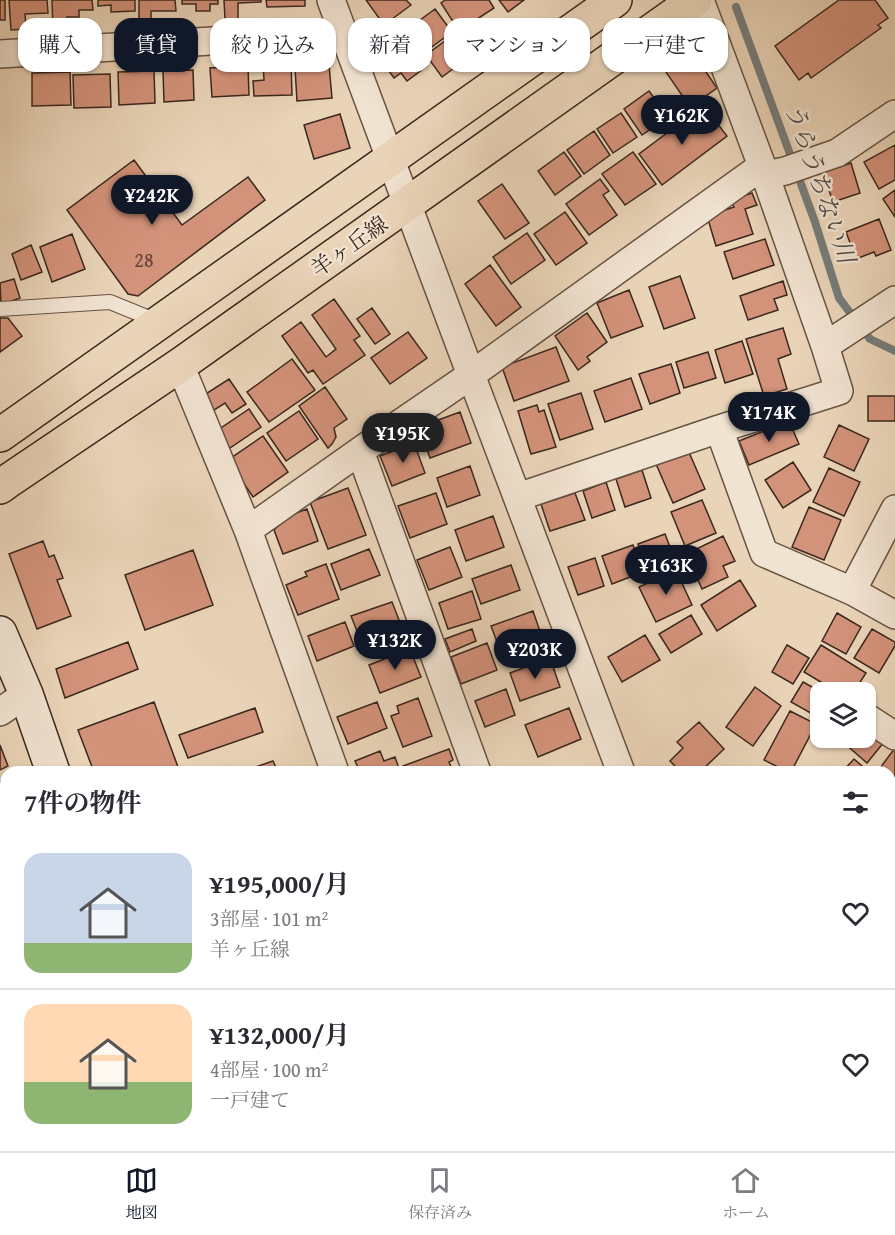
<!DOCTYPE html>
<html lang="ja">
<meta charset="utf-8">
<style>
body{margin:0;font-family:"Gentium Book Plus","Noto Serif JP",serif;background:#f7f7f7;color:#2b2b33;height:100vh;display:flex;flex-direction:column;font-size:22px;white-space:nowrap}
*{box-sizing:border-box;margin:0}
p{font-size:20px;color:#7c7c81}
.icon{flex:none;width:33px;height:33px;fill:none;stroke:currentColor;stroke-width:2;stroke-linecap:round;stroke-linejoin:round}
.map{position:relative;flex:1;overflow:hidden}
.panel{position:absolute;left:0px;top:766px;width:896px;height:386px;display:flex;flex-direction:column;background:#fff;border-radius:18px 18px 0 0;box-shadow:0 2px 4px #0004}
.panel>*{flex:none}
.guide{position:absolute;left:18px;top:18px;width:860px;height:54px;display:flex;gap:12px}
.tools{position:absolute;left:810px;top:682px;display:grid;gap:12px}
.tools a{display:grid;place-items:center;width:66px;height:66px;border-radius:12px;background:#fff;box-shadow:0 2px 4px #0004;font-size:30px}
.price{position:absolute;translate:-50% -51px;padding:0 14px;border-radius:21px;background:#111827;color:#fff;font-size:20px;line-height:39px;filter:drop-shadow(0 2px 3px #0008)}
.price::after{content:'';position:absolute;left:50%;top:36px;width:18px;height:14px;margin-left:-9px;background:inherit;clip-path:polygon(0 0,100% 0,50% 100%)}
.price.on{background:#222;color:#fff}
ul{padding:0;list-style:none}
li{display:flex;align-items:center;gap:18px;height:150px;padding:0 24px}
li+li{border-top:2px solid #e1e1e2}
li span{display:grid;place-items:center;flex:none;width:168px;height:120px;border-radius:18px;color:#555}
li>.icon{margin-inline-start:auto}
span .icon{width:72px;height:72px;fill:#fffc;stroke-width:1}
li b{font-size:26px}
h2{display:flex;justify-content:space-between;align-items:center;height:72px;padding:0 24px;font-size:26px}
.tag{padding:0 21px;border-radius:18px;background:#fff;box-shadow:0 2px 4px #0004;font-size:21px;line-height:54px}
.tag.on{background:#111827;color:#fff}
.tab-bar{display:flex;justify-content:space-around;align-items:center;height:84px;border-top:2px solid #e1e1e2;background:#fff;font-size:16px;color:#7c7c81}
.tab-bar a{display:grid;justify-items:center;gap:3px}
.tab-bar .on{color:#111827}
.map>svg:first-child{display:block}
</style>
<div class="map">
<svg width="895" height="1151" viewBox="0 0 895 1151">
<rect width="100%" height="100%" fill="#ead4b8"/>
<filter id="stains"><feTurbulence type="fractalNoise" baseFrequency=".00333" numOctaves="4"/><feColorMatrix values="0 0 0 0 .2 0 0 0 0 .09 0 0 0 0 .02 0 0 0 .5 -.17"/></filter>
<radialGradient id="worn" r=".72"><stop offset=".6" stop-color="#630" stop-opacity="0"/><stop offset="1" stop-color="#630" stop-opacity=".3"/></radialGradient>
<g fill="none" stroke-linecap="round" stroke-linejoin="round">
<path stroke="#767d7c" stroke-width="8" d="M 736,7 L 815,222 L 839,298 L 870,339 L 895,351"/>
</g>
<path fill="#d3927a" stroke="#3a281e" stroke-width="1.5" d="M 0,0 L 5,0 L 5,20 L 0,20 Z
M 9,0 L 47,0 L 48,13 L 25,14 L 26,29 L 11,30 Z
M 52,0 L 92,0 L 93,10 L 79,10 L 79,17 L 67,17 L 67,28 L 53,29 Z
M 98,0 L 135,0 L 135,11 L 111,12 L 111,5 L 98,6 Z
M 139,0 L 175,0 L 176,11 L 151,11 L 151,23 L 139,24 Z
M 182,0 L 218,0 L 218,4 L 210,4 L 210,11 L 196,11 L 196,4 L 182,4 Z
M 224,0 L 261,0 L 261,2 L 238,3 L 238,19 L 225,19 Z
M 266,0 L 305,0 L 305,6 L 267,7 Z
M 366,0 L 406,0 L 411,5 L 384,25 Z
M 445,0 L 489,0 L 494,8 L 459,31 L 441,3 Z
M 499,0 L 524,0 L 508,12 Z
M 839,0 L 875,0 L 888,18 L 878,25 L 881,28 L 811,78 L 808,73 L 799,80 L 775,46 Z
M 435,9 L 452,32 L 425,52 L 408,29 Z
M 403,32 L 427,66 L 407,81 L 401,73 L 394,78 L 384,64 L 388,61 L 380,49 Z
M 453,35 L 469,57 L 442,77 L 426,55 Z
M 684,40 L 717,88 L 690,107 L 657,59 Z
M 291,62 L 292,95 L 254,96 L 253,81 L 264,80 L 263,63 Z
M 329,65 L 332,98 L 297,101 L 295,68 Z
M 248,66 L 249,95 L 212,97 L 210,68 Z
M 193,70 L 194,100 L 164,102 L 163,71 Z
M 154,71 L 155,103 L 119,105 L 118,72 Z
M 70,72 L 71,105 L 32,106 L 32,73 Z
M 110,74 L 111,107 L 74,108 L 73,75 Z
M 649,91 L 668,117 L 642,135 L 624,109 Z
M 707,110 L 727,136 L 662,185 L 639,154 L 687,118 L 690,123 Z
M 621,113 L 637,137 L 613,153 L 597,129 Z
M 340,114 L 350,148 L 314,159 L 304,125 Z
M 594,131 L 610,155 L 584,174 L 567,150 Z
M 895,145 L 895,180 L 879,189 L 864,162 Z
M 564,152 L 581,176 L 555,195 L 538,171 Z
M 633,152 L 656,184 L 625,205 L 602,174 Z
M 134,160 L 182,225 L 248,177 L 265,200 L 138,296 L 128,294 L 67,210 Z
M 851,163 L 860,193 L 833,202 L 823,172 Z
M 600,179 L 609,191 L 603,195 L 617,215 L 589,235 L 566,204 Z
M 502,184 L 529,223 L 505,239 L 478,201 Z
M 895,190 L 895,217 L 883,199 Z
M 752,193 L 757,205 L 745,209 L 753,234 L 716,246 L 707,216 L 734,207 L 731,200 Z
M 565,212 L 587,243 L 556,265 L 534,234 Z
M 879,219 L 891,250 L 876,256 L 874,252 L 856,259 L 846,232 Z
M 527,233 L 545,260 L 511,284 L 493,257 Z
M 72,234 L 85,269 L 52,282 L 40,247 Z
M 765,239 L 774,265 L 733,279 L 724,252 Z
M 31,245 L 42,272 L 21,280 L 12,254 Z
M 490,265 L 521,307 L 496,326 L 465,284 Z
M 680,276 L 695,318 L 664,329 L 649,287 Z
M 14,279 L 20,298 L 1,305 L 0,283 Z
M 783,281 L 787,295 L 774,299 L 778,310 L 748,320 L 740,296 Z
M 629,290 L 643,326 L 611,338 L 597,303 Z
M 334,299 L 360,336 L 354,340 L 365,355 L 323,384 L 313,370 L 308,373 L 282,336 L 301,322 L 326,357 L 336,349 L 312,315 Z
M 372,308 L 390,334 L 375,344 L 357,319 Z
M 587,313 L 607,342 L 587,357 L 590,361 L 578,370 L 555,336 Z
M 0,318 L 8,318 L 22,336 L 0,352 Z
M 783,328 L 791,354 L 778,359 L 787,389 L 764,396 L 746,339 Z
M 408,332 L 427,358 L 390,384 L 371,358 Z
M 742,341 L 753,374 L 725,383 L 715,350 Z
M 556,347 L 569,381 L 514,401 L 502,367 Z
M 708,352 L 716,378 L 684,388 L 676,362 Z
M 292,359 L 315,390 L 269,422 L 247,392 Z
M 671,364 L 680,393 L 650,404 L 639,374 Z
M 631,378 L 642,409 L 605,422 L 594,391 Z
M 229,379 L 246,404 L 232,413 L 225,403 L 211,412 L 201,397 Z
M 325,387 L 347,419 L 334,428 L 336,437 L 332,444 L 328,448 L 299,406 Z
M 581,393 L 593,429 L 560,440 L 548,404 Z
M 868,396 L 895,396 L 895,421 L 868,421 Z
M 537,405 L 539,412 L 544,410 L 556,447 L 531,454 L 518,411 Z
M 249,409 L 261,427 L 227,450 L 215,432 Z
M 299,411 L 318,439 L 286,461 L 267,433 Z
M 460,412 L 471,443 L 430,458 L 419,427 Z
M 789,421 L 799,444 L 749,465 L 739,441 Z
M 839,425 L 869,439 L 854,471 L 824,457 Z
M 263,436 L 288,472 L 253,497 L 228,460 Z
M 414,443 L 425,473 L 392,486 L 380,456 Z
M 688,450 L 705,489 L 673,503 L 656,464 Z
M 793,462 L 811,490 L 783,508 L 765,480 Z
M 470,466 L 480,495 L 447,507 L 437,478 Z
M 829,468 L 860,482 L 844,516 L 813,502 Z
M 642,470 L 651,498 L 625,507 L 616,479 Z
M 606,482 L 615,510 L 592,518 L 583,491 Z
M 348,488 L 366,535 L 328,549 L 310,502 Z
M 436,493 L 447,524 L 410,538 L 398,506 Z
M 575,493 L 585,520 L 550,531 L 541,504 Z
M 702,500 L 716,533 L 685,546 L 671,512 Z
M 809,507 L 841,520 L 824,560 L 792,547 Z
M 307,509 L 318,541 L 283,554 L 274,530 L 288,516 Z
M 493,516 L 504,547 L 466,561 L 455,530 Z
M 665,534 L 675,560 L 648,570 L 638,544 Z
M 723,536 L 735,561 L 723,566 L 728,577 L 702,589 L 686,554 Z
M 43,541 L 49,557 L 54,555 L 63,578 L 57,580 L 71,616 L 37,629 L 9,554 Z
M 633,545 L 643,572 L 612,584 L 602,556 Z
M 450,547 L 462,577 L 429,590 L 417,560 Z
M 369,549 L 380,575 L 341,590 L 331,564 Z
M 193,550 L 213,605 L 145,630 L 125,575 Z
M 595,558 L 604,586 L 578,595 L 568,567 Z
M 326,564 L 339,599 L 298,615 L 286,585 L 307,576 L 305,572 Z
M 511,565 L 520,590 L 481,604 L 472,579 Z
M 676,570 L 692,605 L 656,622 L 639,587 Z
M 740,580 L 756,606 L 717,631 L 701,605 Z
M 472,591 L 481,619 L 448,629 L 439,603 Z
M 392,602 L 401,625 L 361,641 L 351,616 Z
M 533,611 L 544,643 L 503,658 L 491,626 Z
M 837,613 L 861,627 L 846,654 L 822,641 Z
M 691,615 L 702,634 L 671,653 L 659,634 Z
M 345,622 L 354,646 L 317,661 L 308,636 Z
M 472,629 L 476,641 L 450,652 L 445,639 Z
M 872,629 L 895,642 L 895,646 L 879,673 L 854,658 Z
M 645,635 L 660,660 L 622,682 L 608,657 Z
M 128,642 L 138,669 L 65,698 L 56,669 Z
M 487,643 L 497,670 L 461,684 L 451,657 Z
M 787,645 L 809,658 L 793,684 L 772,672 Z
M 821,645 L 866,673 L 853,693 L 839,693 L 804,672 Z
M 410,649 L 421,677 L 380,693 L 369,665 Z
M 550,658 L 560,687 L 520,701 L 510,673 Z
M 803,682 L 823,693 L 820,693 L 820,707 L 816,716 L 791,702 Z
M 755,687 L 781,706 L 753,746 L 726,727 Z
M 506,689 L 515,715 L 485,727 L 475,701 Z
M 418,698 L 432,736 L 403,747 L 391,716 L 399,713 L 397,706 Z
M 154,702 L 178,767 L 164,772 L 94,772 L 78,730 Z
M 377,702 L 387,728 L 348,744 L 337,717 Z
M 255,708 L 263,732 L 188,758 L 179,735 Z
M 569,708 L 581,739 L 538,757 L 525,725 Z
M 790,711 L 816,724 L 791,772 L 788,772 L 764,760 Z
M 699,722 L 724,749 L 700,772 L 681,772 L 670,761 L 683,748 L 677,742 Z
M 866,726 L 884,742 L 867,763 L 844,743 L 848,738 L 866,738 Z
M 0,745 L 8,766 L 0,770 Z
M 895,748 L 895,780 L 890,776 L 890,772 L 886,772 L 880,768 Z
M 449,749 L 453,760 L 449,762 L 453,772 L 405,772 L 403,766 Z
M 380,751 L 384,761 L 395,757 L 400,772 L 360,772 L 355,761 Z
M 854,759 L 869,772 L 842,772 Z
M 273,761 L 278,772 L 241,772 Z
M 6,779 L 6,820 L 0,823 L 0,781 Z
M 6,825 L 6,851 L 0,853 L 0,827 Z
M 890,907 L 895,910 L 895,940 L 892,944 L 890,942 Z
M 6,920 L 6,975 L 0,977 L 0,923 Z
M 890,990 L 895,995 L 895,1022 L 890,1028 Z
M 895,1070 L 895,1098 L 890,1093 L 890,1077 Z
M 890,1099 L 895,1104 L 895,1119 L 890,1126 Z
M 658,1146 L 677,1146 L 679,1151 L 644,1151 Z
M 831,1146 L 862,1146 L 867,1151 L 827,1151 Z"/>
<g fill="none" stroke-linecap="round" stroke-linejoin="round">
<g stroke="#665344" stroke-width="16">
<path id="lane" d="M 0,309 L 110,302 L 159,322"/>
</g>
<g stroke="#665344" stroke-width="30">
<path id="street" d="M 331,0 L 471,375 L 621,772
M 700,0 L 762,166 L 825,346 L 895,300
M 0,54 L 343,33
M 766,175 L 785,171 L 837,153 L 895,114
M 825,346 L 839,391 L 719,429 L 764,553 L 852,591 L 895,615
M 180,365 L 248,530 L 335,772
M 518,497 L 719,429
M 248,530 L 360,451
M 852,591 L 895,509
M 0,712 L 26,694
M 866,717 L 895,736
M 477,772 L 360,451 L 471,375 L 762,166
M 890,874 L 895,867
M 890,977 L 895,979
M 0,1142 L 3,1151
M 611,1146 L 613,1151
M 151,1151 L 158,1146
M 533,1151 L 552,1146
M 720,1151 L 724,1146"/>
</g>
<g stroke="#3a281e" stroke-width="36">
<path id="secondary" d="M 0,633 L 26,694 L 53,772
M 190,1146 L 192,1151"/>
</g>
<g stroke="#3a281e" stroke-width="36">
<path id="primary" d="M 0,435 L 615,0
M 0,487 L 11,479 L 180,365 L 695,0"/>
</g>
<use href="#lane" stroke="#f1e3d1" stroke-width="14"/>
<use href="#street" stroke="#f1e3d1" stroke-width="27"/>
<use href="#secondary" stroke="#f1e3d1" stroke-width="33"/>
<use href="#primary" stroke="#ead4b8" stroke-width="33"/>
</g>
<g text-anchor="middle" stroke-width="5" stroke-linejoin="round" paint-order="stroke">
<g font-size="20" fill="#604235">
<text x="144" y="267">28</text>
</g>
<g font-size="22" fill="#3a281e" stroke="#f1e3d1">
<text transform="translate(349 246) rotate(-35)" y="8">羊ヶ丘線</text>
</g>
<g font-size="24" font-style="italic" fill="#534b45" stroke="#f1e3d1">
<text transform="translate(820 183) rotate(71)" y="8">うらうちない川</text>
</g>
</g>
<rect width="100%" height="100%" filter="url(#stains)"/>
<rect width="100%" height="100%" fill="url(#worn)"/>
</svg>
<div class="tools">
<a><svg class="icon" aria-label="layers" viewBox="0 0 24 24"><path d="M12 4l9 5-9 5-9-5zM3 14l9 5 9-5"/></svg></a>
</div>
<b class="price" style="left:682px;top:146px">¥162K</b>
<b class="price" style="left:152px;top:226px">¥242K</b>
<b class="price" style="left:769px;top:443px">¥174K</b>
<b class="price on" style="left:403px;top:464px">¥195K</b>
<b class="price" style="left:666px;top:596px">¥163K</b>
<b class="price" style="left:395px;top:671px">¥132K</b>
<b class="price" style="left:535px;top:680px">¥203K</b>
<div class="guide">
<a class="tag">購入</a>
<a class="tag on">賃貸</a>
<a class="tag">絞り込み</a>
<a class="tag">新着</a>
<a class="tag">マンション</a>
<a class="tag">一戸建て</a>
</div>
<section class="panel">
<h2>7件の物件<svg class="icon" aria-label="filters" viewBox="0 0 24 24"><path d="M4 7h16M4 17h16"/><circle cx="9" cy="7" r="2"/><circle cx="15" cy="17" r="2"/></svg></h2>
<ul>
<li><span style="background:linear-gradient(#c9d6e8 75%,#8fb573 0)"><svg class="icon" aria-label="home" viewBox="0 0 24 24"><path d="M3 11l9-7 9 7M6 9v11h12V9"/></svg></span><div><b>¥195,000/月</b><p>3部屋 · 101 m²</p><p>羊ヶ丘線</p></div><svg class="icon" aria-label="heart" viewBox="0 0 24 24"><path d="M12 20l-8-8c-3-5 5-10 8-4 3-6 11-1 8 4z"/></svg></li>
<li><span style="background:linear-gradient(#ffd9b3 65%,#8fb573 0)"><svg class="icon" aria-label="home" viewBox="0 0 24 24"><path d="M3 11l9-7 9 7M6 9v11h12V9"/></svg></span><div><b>¥132,000/月</b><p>4部屋 · 100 m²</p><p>一戸建て</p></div><svg class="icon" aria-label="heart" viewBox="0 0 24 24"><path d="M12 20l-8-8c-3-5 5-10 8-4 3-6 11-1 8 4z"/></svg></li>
</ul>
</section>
</div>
<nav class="tab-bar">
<a class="on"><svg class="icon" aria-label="map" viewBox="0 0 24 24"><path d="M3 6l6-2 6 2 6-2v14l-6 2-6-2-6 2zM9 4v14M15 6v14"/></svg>地図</a>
<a><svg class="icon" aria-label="saved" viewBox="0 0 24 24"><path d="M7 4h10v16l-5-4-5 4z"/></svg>保存済み</a>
<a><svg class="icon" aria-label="home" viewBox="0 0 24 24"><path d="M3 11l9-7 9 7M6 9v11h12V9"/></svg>ホーム</a>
</nav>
